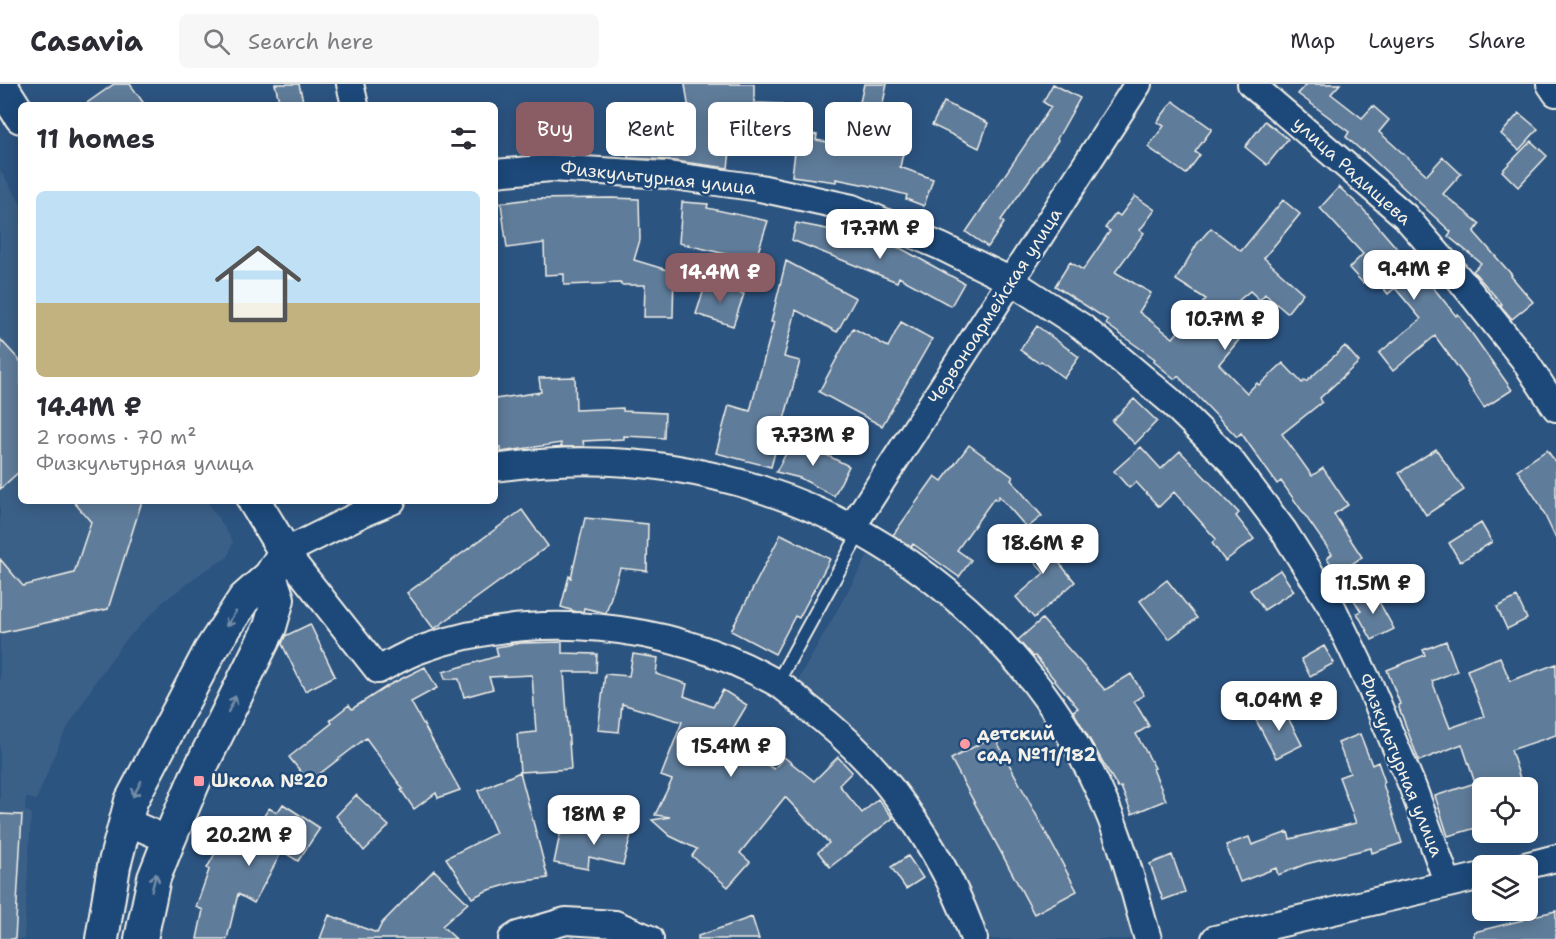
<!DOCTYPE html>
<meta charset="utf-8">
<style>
body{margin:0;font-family:"Shantell Sans",sans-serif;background:#f7f7f7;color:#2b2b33;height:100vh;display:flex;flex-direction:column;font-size:22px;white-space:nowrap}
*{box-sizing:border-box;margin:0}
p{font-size:20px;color:#7c7c81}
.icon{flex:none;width:33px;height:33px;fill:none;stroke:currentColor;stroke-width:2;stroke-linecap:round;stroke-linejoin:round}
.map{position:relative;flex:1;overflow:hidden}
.side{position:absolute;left:18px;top:18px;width:480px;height:402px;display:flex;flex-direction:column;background:#fff;border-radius:9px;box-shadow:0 3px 15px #0003}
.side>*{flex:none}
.banner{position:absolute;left:516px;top:18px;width:570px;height:54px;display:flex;gap:12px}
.controls{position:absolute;left:1472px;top:693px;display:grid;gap:12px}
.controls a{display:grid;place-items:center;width:66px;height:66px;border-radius:9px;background:#fff;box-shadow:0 3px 15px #0003;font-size:30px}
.price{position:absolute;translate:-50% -51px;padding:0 14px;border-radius:12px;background:#fff;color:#222;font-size:20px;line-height:39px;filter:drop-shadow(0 2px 3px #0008)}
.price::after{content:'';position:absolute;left:50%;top:36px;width:18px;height:14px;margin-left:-9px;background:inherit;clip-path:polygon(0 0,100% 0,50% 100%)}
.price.current{background:#8a5d65;color:#fff}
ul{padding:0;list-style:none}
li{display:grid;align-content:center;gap:12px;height:318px;padding:0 18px}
li span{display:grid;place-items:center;height:186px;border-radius:9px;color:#555}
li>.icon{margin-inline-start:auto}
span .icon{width:108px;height:108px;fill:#fffc;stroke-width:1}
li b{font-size:26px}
h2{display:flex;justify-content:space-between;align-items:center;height:72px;padding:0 18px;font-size:26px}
.chip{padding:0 21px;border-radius:9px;background:#fff;box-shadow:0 3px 15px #0003;font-size:21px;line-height:54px}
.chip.current{background:#8a5d65;color:#fff}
header{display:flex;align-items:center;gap:36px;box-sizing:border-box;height:84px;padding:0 30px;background:#fff;border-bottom:2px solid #e1e1e2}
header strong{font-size:28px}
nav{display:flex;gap:33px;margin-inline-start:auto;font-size:21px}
.search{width:420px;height:54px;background:#f7f7f7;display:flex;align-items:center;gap:15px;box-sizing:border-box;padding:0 21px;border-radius:9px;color:#7c7c81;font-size:22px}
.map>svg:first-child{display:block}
</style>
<header>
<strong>Casavia</strong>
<div class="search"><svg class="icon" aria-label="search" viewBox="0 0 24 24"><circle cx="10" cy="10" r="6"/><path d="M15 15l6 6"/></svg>Search here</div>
<nav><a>Map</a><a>Layers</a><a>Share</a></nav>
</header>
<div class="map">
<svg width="1556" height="855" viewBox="0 0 1556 855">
<rect width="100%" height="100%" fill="#2c5481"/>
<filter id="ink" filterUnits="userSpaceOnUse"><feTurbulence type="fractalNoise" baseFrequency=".0167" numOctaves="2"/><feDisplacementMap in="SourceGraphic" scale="12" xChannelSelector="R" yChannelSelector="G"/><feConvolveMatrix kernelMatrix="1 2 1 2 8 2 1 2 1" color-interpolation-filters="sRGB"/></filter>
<g filter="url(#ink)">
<path fill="#3b6088" d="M 0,86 L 21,120 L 21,417 L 207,417 L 233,457 L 228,473 L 204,487 L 164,517 L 124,558 L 97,595 L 62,653 L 36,716 L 26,713 L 25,727 L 31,729 L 24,855 L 0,855 Z
M 872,464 L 958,528 L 1032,609 L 1091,709 L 1139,855 L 982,855 L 971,821 L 796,600 Z"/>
<path fill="#5e7b9a" stroke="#f4f1e8" stroke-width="1.5" d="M 114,0 L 130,0 L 145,21 L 84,21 Z
M 275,0 L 299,0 L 304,21 L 280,21 Z
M 685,0 L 754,0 L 754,19 L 782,20 L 782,46 L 817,51 L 816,56 L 862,65 L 864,57 L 904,65 L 900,83 L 933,95 L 924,122 L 906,115 L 907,111 L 876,103 L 836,95 L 836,98 L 792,92 L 795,68 L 730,67 L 728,84 L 668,76 L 628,74 L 630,42 L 651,43 L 651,30 L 690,33 Z
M 864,0 L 887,0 L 881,28 L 859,23 Z
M 1053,0 L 1080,14 L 1057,55 L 1058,56 L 1001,136 L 1004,139 L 988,163 L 966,148 L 1051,23 L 1043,18 Z
M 1307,0 L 1340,0 L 1331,10 L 1362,34 L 1373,22 L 1389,36 L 1379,48 L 1427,91 L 1443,73 L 1461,90 L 1443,110 L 1480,140 L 1474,148 L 1512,191 L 1511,192 L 1533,218 L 1512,235 L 1500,221 L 1502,220 L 1473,187 L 1481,179 L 1448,152 L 1451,148 L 1363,66 L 1362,67 L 1346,53 L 1349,48 L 1298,10 Z
M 1173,17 L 1212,45 L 1195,68 L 1200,71 L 1186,90 L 1148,63 L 1164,42 L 1157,38 Z
M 944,18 L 988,39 L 979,64 L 932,41 Z
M 1519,29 L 1538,45 L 1519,66 L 1501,50 Z
M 587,35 L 589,69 L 563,70 L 561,36 Z
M 1265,37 L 1288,55 L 1267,81 L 1245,63 Z
M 1531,57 L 1547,72 L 1518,103 L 1502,87 Z
M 1339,103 L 1363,125 L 1401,169 L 1404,167 L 1456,232 L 1458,230 L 1512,306 L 1484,324 L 1467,298 L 1468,297 L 1435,252 L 1393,287 L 1379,269 L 1421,235 L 1395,204 L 1388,210 L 1372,191 L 1363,199 L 1349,184 L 1363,170 L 1320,124 Z
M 1135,112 L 1155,126 L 1140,146 L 1144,149 L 1115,188 L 1151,209 L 1139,228 L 1173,254 L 1206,215 L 1176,196 L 1197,160 L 1211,144 L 1241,167 L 1283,116 L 1300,130 L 1264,174 L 1303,209 L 1287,229 L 1265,210 L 1260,216 L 1250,207 L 1220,232 L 1243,251 L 1219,280 L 1247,309 L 1257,299 L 1259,301 L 1283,279 L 1302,299 L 1305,296 L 1306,298 L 1345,262 L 1359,278 L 1320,314 L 1322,318 L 1282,350 L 1312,392 L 1323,384 L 1348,421 L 1334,430 L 1362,473 L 1337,490 L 1327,474 L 1332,470 L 1281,397 L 1277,400 L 1241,349 L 1237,353 L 1178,292 L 1175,295 L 1153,277 L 1155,275 L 1106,240 L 1108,236 L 1055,202 L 1070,178 L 1083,186 L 1110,147 L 1105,144 L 1116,129 L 1120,132 Z
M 612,114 L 639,115 L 640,156 L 634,176 L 674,188 L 673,233 L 644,233 L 645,201 L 621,201 L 621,199 L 564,201 L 564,190 L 545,191 L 544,159 L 507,164 L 501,119 L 530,115 Z
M 682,118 L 708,120 L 707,124 L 768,137 L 755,177 L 679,159 Z
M 796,139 L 873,154 L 902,165 L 964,199 L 951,222 L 899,193 L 897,198 L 792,156 Z
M 786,177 L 856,214 L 837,248 L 796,226 L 784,273 L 800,277 L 771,383 L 716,369 L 729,321 L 750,327 L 774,238 L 771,238 Z
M 706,199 L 744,210 L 733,242 L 696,230 Z
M 901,238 L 932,255 L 882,342 L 819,308 L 853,244 L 888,263 Z
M 1037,242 L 1079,273 L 1064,294 L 1041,277 L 1039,279 L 1020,266 Z
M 0,255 L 21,278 L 21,386 L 0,405 Z
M 575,293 L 576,326 L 623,324 L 623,327 L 665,329 L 664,354 L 624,352 L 624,355 L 583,357 L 584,363 L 561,363 L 561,359 L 501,368 L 501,363 L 495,364 L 495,315 L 541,308 L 539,294 Z
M 1134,315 L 1157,337 L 1135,360 L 1112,337 Z
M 794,355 L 849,382 L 834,412 L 800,394 L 776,388 Z
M 969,361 L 1013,393 L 1011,396 L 1042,432 L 1027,444 L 999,412 L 997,416 L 994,414 L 957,466 L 971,476 L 959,493 L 913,460 L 911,463 L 893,451 L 935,392 L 942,397 Z
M 1141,363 L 1161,385 L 1180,367 L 1239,429 L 1236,432 L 1254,455 L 1225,477 L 1212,459 L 1216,455 L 1174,408 L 1159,423 L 1136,398 L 1129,404 L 1114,387 Z
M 1436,365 L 1464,406 L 1426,431 L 1399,389 Z
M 1547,366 L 1556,379 L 1556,455 L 1539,419 L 1517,386 Z
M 73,417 L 142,417 L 108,525 L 0,549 L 0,475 L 23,502 L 74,489 L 91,438 Z
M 522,426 L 548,462 L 434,545 L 407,509 Z
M 585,434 L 648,440 L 647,487 L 620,484 L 606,529 L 584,524 L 583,528 L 577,528 L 561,523 L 569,492 L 571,494 Z
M 1481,439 L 1492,458 L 1460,478 L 1449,459 Z
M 1040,443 L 1053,458 L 1047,464 L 1075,498 L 1034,534 L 1016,513 L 1044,489 L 1019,460 Z
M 781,450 L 830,475 L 799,534 L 795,532 L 775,570 L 731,547 Z
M 1280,486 L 1294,507 L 1264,526 L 1250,506 Z
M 1167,496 L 1197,534 L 1169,555 L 1140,517 Z
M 1372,505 L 1394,545 L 1372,556 L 1357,529 L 1361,527 L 1354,516 Z
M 1517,513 L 1527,535 L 1507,545 L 1497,523 Z
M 1042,535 L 1105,606 L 1131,590 L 1144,611 L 1134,617 L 1149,642 L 1136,650 L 1155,684 L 1153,685 L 1166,716 L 1132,730 L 1121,703 L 1118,704 L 1073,627 L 1078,624 L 1035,572 L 1033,573 L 1018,556 Z
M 310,540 L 335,592 L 305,607 L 282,560 L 285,552 Z
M 1446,557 L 1457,587 L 1432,597 L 1450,644 L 1484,632 L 1467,586 L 1500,573 L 1510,597 L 1556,580 L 1556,651 L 1511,666 L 1523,704 L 1482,704 L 1482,734 L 1474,737 L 1476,744 L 1448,752 L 1435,712 L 1475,699 L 1462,660 L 1419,677 L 1398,621 L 1400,620 L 1387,586 L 1425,571 L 1423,566 Z
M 562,558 L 562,569 L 597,570 L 596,588 L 564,588 L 571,685 L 520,688 L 548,794 L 516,798 L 486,807 L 472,814 L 446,774 L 496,749 L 478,707 L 520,688 L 517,650 L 536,648 L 532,591 L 489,593 L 493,605 L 464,613 L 459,595 L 445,595 L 443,588 L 498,572 L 496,563 L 521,559 Z
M 1324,562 L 1334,579 L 1310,592 L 1301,575 Z
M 633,570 L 658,574 L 656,590 L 687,600 L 684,612 L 713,623 L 723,606 L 747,621 L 726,656 L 774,685 L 784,673 L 814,697 L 838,673 L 852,688 L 839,701 L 862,729 L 878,715 L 893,734 L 830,783 L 818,768 L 829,759 L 785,713 L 740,769 L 750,778 L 728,803 L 692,772 L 697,765 L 670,752 L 652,736 L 670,733 L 655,731 L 672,696 L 661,692 L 682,638 L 622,620 L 619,648 L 598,646 L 605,590 L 629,592 Z
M 425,583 L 437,604 L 411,618 L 460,706 L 438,714 L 436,709 L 414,725 L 401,706 L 403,705 L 366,654 L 309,698 L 289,673 L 332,639 L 330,636 L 349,621 L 352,625 L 389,601 Z
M 1282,622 L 1302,661 L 1276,674 L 1256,636 Z
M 1360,650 L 1372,681 L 1378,678 L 1385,698 L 1383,700 L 1402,759 L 1372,769 L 1371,764 L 1306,780 L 1278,791 L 1276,784 L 1240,798 L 1226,761 L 1249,753 L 1252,761 L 1288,748 L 1290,755 L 1356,739 L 1339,693 L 1350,689 L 1338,659 Z
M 994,652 L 1077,807 L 1034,830 L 951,675 Z
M 356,711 L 389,742 L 364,767 L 336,732 Z
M 283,720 L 320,744 L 298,777 L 282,767 L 254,819 L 238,810 L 227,855 L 197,855 L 203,826 L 196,823 L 209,786 L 207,784 L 224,753 L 229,756 L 233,748 L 248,757 L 269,724 L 277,729 Z
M 0,730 L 22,731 L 15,855 L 0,855 Z
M 634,739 L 623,781 L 589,773 L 588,785 L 554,779 L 560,750 Z
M 1172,771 L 1185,808 L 1163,816 L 1150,780 Z
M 908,772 L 923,794 L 906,805 L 891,783 Z
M 434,786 L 468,819 L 442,842 L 456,855 L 320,855 L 329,831 L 377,849 L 382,839 Z
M 1556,827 L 1556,855 L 1474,855 L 1474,848 L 1523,836 L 1523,834 Z
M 752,833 L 759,855 L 698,855 L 698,852 Z"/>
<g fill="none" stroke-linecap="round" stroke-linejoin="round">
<g stroke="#f4f1e8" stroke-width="16">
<path id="service" d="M 777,599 L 860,448"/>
</g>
<g stroke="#f4f1e8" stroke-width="30">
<path id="minor" d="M 350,0 L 355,21
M 1251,0 L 1405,132 L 1462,198 L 1523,274 L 1556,324
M 1550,0 L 1556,9
M 495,89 L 551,84 L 666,91 L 760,104 L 852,124 L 942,163 L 1011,197 L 1082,243 L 1169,316 L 1231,377 L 1283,446 L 1333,525 L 1370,602 L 1413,704 L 1448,800
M 495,384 C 676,357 854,413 985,542 C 1018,576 1050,614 1073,656 C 1092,689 1108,723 1120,759 C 1131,790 1138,823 1148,855
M 392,417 L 361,430 L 285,468 L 378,586 C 392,579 405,571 419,566 C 534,524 669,538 775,598 C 786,604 797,614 807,623 C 851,656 885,692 915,738 C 940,775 960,813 974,855
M 852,443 L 1138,0
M 125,737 L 169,756
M 1525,782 L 1556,774
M 512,855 L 518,851 L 566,837 L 615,840 L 650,855
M 1215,855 L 1482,792"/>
</g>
<g stroke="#f4f1e8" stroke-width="36">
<path id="tertiary" d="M 0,0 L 21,33
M 102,855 L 114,782 L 131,717 L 210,567 L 244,515 L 270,492 L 285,468 L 254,417
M 141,855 L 154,794 L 169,756 L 195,695 L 270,543 L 278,515 L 270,492"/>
</g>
<use href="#service" stroke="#1f4a7a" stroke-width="12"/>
<use href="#minor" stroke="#1f4a7a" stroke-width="26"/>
<use href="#tertiary" stroke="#1f4a7a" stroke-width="32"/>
</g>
<defs><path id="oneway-shaft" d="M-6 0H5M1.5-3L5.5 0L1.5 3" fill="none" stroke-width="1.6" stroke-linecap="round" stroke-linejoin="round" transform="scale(1.5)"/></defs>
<g stroke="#748da6">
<use href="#oneway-shaft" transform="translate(231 535) rotate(123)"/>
<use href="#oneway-shaft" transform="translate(232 620) rotate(-64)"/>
<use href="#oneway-shaft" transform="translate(137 705) rotate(118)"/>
<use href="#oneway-shaft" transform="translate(154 798) rotate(-75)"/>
</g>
</g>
<g fill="#ff9aa2" stroke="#1f4a7a" stroke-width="2">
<circle cx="965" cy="660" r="6"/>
<rect x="193" y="691" width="12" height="12" rx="3"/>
</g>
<g text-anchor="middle" stroke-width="5" stroke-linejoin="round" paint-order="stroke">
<g font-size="18" fill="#f4f1e8" stroke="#1f4a7a">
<text transform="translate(1352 87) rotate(42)" y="6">улица Радищева</text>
<text transform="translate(658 94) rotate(6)" y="6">Физкультурная улица</text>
<text transform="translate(995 222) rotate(-57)" y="6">Червоноармейская улица</text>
<text transform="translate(1401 681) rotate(68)" y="6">Физкультурная улица</text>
</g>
<g font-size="18" font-weight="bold" fill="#f4f1e8" stroke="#1f4a7a" text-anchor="start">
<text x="977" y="656">детский<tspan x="977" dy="21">сад №11/182</tspan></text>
<text x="211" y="703">Школа №20</text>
</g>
</g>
</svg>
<div class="controls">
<a><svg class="icon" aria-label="locate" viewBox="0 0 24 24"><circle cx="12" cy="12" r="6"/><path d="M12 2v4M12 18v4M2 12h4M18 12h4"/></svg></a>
<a><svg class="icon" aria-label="layers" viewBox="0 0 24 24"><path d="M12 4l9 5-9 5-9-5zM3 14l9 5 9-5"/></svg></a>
</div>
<b class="price" style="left:880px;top:176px">17.7M ₽</b>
<b class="price" style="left:1414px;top:217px">9.4M ₽</b>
<b class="price current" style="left:720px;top:220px">14.4M ₽</b>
<b class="price" style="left:1225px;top:267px">10.7M ₽</b>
<b class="price" style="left:813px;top:383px">7.73M ₽</b>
<b class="price" style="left:1043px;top:491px">18.6M ₽</b>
<b class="price" style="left:1373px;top:531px">11.5M ₽</b>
<b class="price" style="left:1279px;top:648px">9.04M ₽</b>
<b class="price" style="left:731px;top:694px">15.4M ₽</b>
<b class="price" style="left:594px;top:762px">18M ₽</b>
<b class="price" style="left:249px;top:783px">20.2M ₽</b>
<div class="banner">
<a class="chip current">Buy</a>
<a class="chip">Rent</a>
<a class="chip">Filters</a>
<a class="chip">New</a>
</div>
<section class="side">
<h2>11 homes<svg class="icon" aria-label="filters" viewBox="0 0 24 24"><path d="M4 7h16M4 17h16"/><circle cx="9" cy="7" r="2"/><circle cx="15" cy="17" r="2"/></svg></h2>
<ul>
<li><span style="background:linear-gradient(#bfe0f5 60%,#c2b280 0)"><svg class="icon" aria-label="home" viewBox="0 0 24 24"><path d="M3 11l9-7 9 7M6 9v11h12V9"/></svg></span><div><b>14.4M ₽</b><p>2 rooms · 70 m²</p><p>Физкультурная улица</p></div></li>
</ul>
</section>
</div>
